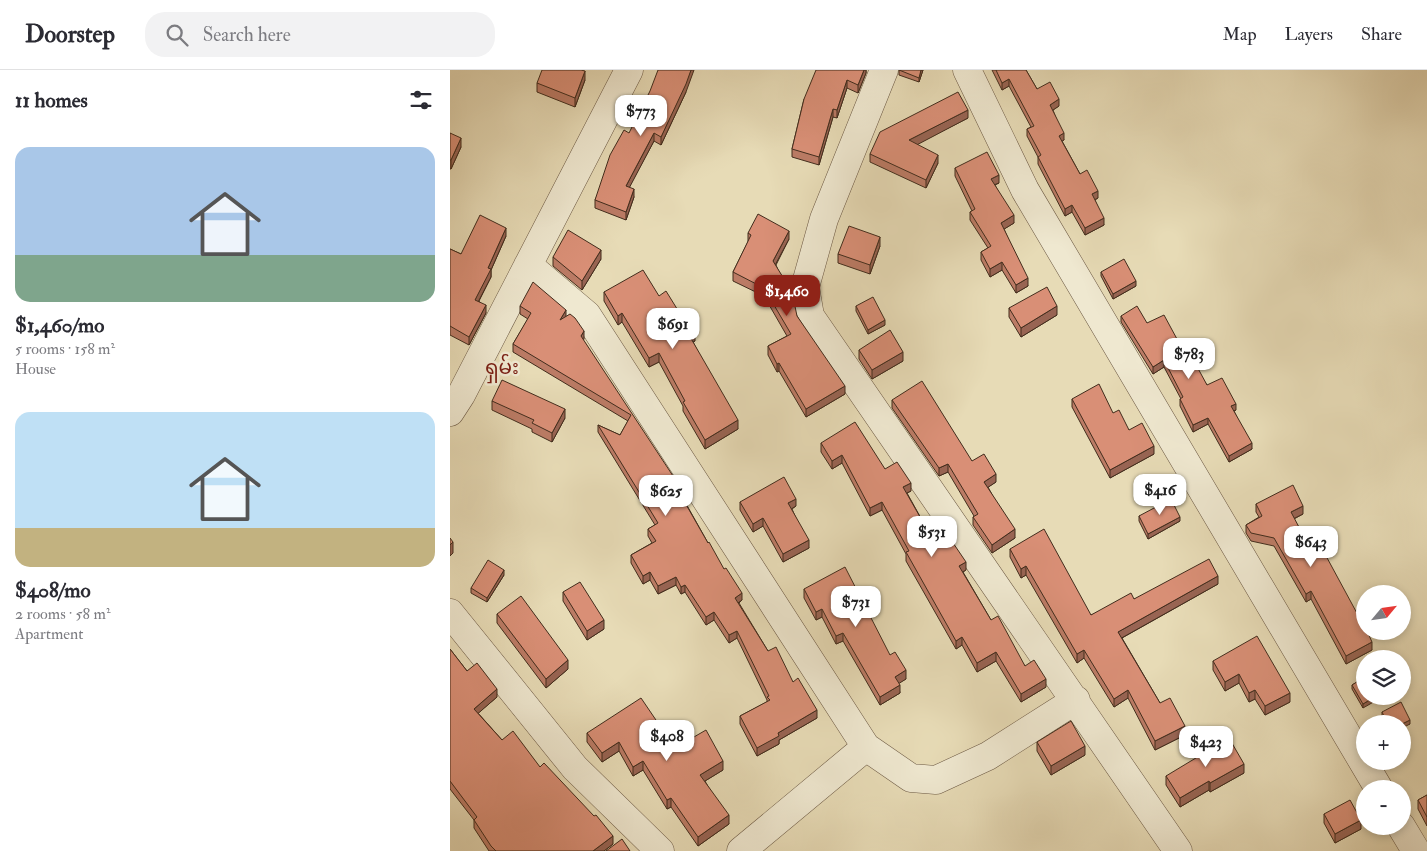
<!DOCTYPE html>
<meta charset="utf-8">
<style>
body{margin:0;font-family:"IM FELL Double Pica","Noto Sans Myanmar",serif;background:#f2f2f3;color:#2b2b33;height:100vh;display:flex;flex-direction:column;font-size:19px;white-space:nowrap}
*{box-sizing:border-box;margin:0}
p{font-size:16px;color:#7c7c81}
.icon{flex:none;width:28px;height:28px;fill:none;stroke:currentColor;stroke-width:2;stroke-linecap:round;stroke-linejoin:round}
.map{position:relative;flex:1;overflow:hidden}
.details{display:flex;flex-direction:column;background:#fff;width:450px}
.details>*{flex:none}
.needle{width:32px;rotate:61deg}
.controls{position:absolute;left:906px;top:515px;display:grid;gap:10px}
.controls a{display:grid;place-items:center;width:55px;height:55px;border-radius:50%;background:#fff;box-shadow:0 2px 8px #0003;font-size:25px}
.price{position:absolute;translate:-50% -42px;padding:0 11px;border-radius:10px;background:#fff;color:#222;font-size:16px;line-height:32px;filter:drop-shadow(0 1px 2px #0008)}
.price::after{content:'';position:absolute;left:50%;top:30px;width:15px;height:11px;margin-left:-8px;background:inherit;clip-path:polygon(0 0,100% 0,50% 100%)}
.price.current{background:#8f2418;color:#fff}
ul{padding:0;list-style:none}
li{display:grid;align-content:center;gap:10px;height:265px;padding:0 15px}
li span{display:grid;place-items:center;height:155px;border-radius:15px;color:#555}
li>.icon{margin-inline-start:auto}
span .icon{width:90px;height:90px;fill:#fffc;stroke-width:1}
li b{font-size:21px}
h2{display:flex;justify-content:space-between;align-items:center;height:60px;padding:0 15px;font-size:21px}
header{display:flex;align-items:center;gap:30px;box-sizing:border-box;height:70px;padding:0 25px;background:#fff;border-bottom:1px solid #e1e1e2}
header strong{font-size:24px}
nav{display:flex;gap:28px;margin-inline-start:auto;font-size:18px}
.search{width:350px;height:45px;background:#f2f2f3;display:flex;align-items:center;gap:12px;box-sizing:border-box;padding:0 18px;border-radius:20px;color:#7c7c81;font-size:19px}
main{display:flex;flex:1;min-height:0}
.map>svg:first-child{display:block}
</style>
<header>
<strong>Doorstep</strong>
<div class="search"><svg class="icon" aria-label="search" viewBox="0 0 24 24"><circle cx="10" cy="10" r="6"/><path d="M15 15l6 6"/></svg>Search here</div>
<nav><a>Map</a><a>Layers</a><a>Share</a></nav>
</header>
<main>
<section class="details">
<h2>11 homes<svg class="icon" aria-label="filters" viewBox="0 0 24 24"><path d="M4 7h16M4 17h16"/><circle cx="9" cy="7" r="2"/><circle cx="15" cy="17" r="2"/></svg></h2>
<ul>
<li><span style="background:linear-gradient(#a9c7e8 70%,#7fa58c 0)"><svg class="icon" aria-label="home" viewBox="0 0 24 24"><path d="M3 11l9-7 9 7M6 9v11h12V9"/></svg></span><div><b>$1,460/mo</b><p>5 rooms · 158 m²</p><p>House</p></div></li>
<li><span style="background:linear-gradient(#bfe0f5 75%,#c2b280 0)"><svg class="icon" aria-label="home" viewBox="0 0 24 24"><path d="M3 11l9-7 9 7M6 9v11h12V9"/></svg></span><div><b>$408/mo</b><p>2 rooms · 58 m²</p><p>Apartment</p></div></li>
</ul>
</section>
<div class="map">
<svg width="977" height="781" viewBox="0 0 977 781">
<rect width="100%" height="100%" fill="#e7dbb6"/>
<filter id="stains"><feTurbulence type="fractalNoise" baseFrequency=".004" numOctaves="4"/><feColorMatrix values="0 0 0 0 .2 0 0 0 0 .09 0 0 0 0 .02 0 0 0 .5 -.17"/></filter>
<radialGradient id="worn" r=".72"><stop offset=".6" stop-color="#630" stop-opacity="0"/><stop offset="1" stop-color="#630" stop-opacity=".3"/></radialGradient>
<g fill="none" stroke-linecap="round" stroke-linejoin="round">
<g stroke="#6b5843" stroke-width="29">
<path id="minor" d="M 434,0 L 374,149 L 355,217 L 360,246 L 728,781
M 517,0 L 575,120 L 929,719
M 78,195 L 137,245 L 416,677 L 461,708 L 486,710 L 538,686 L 626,630
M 0,342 L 11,325 L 179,0
M 0,543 L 125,698 L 210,781
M 951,756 L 966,781
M 291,781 L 416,677"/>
</g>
<use href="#minor" stroke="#efe8d0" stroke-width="28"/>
</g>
<path fill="#bb7b65" stroke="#422d1d" d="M 416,0 L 416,3 L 408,23 L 397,18 L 387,48 L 383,47 L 369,95 L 342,87 L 342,79 L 354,29 Z
M 449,0 L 473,0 L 469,12 L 449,5 Z
M 542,0 L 576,0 L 587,19 L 609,36 L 603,40 L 614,70 L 612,71 L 630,104 L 648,128 L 645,130 L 654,155 L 635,165 L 622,142 L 615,146 L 588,94 L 588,87 L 577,66 L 577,59 L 581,57 L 559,16 L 552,20 Z
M 135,10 L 125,37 L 87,22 L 87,13 Z
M 236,22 L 211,75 L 204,71 L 179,117 L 184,127 L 176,150 L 145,138 L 145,130 L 179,63 Z
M 518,48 L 467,74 L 488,93 L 476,118 L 420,92 L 420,84 Z
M 0,63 L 11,77 L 1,99 L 0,99 Z
M 505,98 L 549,113 L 545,115 L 564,153 L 554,159 L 578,216 L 566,223 L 552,200 L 540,207 L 531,190 L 531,182 L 538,178 L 520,150 L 520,142 L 522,141 L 505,106 Z
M 298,163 L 339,169 L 326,195 L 347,246 L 395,324 L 356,347 L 329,301 L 327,302 L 318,285 L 318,276 L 337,266 L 314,226 L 283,211 L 283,202 L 298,172 Z
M 56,166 L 41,200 L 41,207 L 29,231 L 36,243 L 19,275 L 0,265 L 0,179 L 11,184 Z
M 430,176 L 420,204 L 388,193 L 388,184 Z
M 103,187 L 151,189 L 132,220 L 103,196 Z
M 651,202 L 686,216 L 663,229 L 651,206 Z
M 154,222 L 209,226 L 245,271 L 243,272 L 288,359 L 255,379 L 233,341 L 233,336 L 209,292 L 199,297 L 172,252 L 168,255 L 154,231 Z
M 70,236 L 116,246 L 134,269 L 133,270 L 225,414 L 258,473 L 292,530 L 289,533 L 318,581 L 343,612 L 367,648 L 329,670 L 329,674 L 307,686 L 290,654 L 290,646 L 317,632 L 317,630 L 287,568 L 279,573 L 264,550 L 256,555 L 235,522 L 231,524 L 226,515 L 208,524 L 200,510 L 193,514 L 181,493 L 181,485 L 202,473 L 198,466 L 198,459 L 205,455 L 148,362 L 148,355 L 170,365 L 178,351 L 63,282 L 63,274 L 78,249 L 70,244 Z
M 406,236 L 435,255 L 418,264 L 406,241 Z
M 559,238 L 607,245 L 571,267 L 559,247 Z
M 671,246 L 697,253 L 734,282 L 757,315 L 786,340 L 784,341 L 802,379 L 779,392 L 758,354 L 743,362 L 730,336 L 730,329 L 731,329 L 714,297 L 703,304 L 671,252 Z
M 409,280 L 453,291 L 422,309 L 409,289 Z
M 622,329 L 679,360 L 704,384 L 660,408 L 622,337 Z
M 442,330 L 522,391 L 546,412 L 538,417 L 565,468 L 542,483 L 523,455 L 523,447 L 524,446 L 498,402 L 489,406 L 442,338 Z
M 42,331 L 115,348 L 102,372 L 82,362 L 82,359 L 42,340 Z
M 371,373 L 435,399 L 461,421 L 457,423 L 482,468 L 492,467 L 516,500 L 513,502 L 541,550 L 575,596 L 596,617 L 571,632 L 546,591 L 527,602 L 512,575 L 506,579 L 456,491 L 456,484 L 432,440 L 420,446 L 392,393 L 382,399 L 371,382 Z
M 290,432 L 346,436 L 342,439 L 359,478 L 333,492 L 313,456 L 303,462 L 290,440 Z
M 806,434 L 853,444 L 844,449 L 860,478 L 922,580 L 896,594 L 861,529 L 856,532 L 824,476 L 801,471 L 796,463 L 796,455 L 809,447 L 806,442 Z
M 689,446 L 730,451 L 698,469 L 689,451 Z
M 560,479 L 641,545 L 684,529 L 768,514 L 672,568 L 710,633 L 735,665 L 705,680 L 678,628 L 664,637 L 634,588 L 627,593 L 576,505 L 571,508 L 560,487 Z
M 54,505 L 37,532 L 21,523 L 21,518 Z
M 354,519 L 440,585 L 456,609 L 448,613 L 450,623 L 430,635 L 393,571 L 386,574 L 372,547 L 366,550 L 354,528 Z
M 113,522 L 154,559 L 137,570 L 113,531 Z
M 47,544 L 118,599 L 96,618 L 47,553 Z
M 0,579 L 17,601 L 47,627 L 28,643 L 52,670 L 90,697 L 163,774 L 154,781 L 39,781 L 24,758 L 24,750 L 0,719 Z
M 763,591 L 840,632 L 815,645 L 805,629 L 799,632 L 789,613 L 775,621 L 763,600 Z
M 915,607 L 913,638 L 902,619 L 902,615 Z
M 932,642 L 960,654 L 936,654 L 932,647 Z
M 137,663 L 225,678 L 273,700 L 255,711 L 279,754 L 248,776 L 221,737 L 217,739 L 193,700 L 183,706 L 169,681 L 152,692 L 137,672 Z
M 587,672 L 635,685 L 601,705 L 587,681 Z
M 794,703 L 760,722 L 759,720 L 730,737 L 716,715 L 716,706 Z
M 977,725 L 977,756 L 968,739 L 968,730 Z
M 874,744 L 911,759 L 885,773 L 874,753 Z"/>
<path fill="#986453" stroke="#422d1d" d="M 241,0 L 244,0 L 236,22 L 211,75 L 211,67 Z
M 414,0 L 416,0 L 416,3 L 408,23 L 408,15 Z
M 471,0 L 473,0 L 469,12 L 469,8 Z
M 135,1 L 135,10 L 125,37 L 125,28 Z
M 559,9 L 559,16 L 552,20 L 552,13 Z
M 397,10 L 397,18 L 387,48 L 387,40 Z
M 609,29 L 609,36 L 600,42 L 600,35 Z
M 383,39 L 383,47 L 369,95 L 369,87 Z
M 518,40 L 518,48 L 459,79 L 459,70 Z
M 204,63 L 204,71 L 176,124 L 176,116 Z
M 614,63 L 614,70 L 609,73 L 609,66 Z
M 11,68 L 11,77 L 1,99 L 1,90 Z
M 488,85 L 488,93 L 476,118 L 476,110 Z
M 549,105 L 549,113 L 541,116 L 541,109 Z
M 184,119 L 184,127 L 176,150 L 176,142 Z
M 648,121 L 648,128 L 642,131 L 642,124 Z
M 622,135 L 622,142 L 615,146 L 615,139 Z
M 564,145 L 564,153 L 551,161 L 551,153 Z
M 654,148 L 654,155 L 635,165 L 635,158 Z
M 56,158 L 56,166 L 41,200 L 41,207 L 25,238 L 25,230 L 38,198 Z
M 339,161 L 339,169 L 323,199 L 323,191 Z
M 430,167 L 430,176 L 420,204 L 420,195 Z
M 151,180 L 151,189 L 132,220 L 132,211 Z
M 552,192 L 552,200 L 540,207 L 540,199 Z
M 578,208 L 578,216 L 566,223 L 566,215 Z
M 686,211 L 686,216 L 663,229 L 663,224 Z
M 36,235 L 36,243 L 19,275 L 19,267 Z
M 607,236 L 607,245 L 571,267 L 571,258 Z
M 116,240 L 116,248 L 110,250 Z
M 172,243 L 172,252 L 168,255 L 168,246 Z
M 435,250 L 435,255 L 418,264 L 418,260 Z
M 134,261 L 134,269 L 131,274 L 131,266 Z
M 245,262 L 245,271 L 239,274 L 239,265 Z
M 453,282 L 453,291 L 422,309 L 422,300 Z
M 209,283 L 209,292 L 199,297 L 199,288 Z
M 714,290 L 714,297 L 703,304 L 703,297 Z
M 329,293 L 329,301 L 327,302 L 327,294 Z
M 395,316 L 395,324 L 356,347 L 356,339 Z
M 786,334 L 786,340 L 781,342 L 781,336 Z
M 115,339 L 115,348 L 102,372 L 102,363 Z
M 758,348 L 758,354 L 743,362 L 743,355 Z
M 288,350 L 288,359 L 255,379 L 255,370 Z
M 802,373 L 802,379 L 779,392 L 779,386 Z
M 704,376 L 704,384 L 660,408 L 660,400 Z
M 392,385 L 392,393 L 382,399 L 382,391 Z
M 498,394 L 498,402 L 489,406 L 489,398 Z
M 546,404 L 546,412 L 534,420 L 534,412 Z
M 461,413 L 461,421 L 453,425 L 453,417 Z
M 346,429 L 346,436 L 338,441 L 338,433 Z
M 432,432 L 432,440 L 420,446 L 420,438 Z
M 853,436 L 853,444 L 841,450 L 841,442 Z
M 730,447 L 730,451 L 698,469 L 698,464 Z
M 313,448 L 313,456 L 303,462 L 303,454 Z
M 565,459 L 565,468 L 542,483 L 542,475 Z
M 359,470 L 359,478 L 333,492 L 333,484 Z
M 3,472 L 3,483 L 0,486 L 0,475 Z
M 516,492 L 516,500 L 509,504 L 509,496 Z
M 576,496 L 576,505 L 571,508 L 571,499 Z
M 54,500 L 54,505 L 37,532 L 37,528 Z
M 200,502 L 200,510 L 193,514 L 193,506 Z
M 768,506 L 768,514 L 668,570 L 668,562 Z
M 226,507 L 226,515 L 208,524 L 208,516 Z
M 235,515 L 235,522 L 231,524 L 231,517 Z
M 861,521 L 861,529 L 856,532 L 856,524 Z
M 292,523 L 292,530 L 285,535 L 285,528 Z
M 372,539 L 372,547 L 366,550 L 366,542 Z
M 264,542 L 264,550 L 256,555 L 256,547 Z
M 154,550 L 154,559 L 137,570 L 137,561 Z
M 287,561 L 287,568 L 279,573 L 279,565 Z
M 393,563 L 393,571 L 386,574 L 386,566 Z
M 512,567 L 512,575 L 506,579 L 506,571 Z
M 922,572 L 922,580 L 896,594 L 896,586 Z
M 634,580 L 634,588 L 627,593 L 627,584 Z
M 546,582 L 546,591 L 527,602 L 527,593 Z
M 118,590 L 118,599 L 96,618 L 96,609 Z
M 456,600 L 456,609 L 445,616 L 445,607 Z
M 789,604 L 789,613 L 775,621 L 775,612 Z
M 596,609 L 596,617 L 571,632 L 571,624 Z
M 450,615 L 450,623 L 430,635 L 430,627 Z
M 47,619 L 47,627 L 24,647 L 24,639 Z
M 678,620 L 678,628 L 664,637 L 664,629 Z
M 805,620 L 805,629 L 799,632 L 799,623 Z
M 840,623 L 840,632 L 815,645 L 815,636 Z
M 926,626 L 934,626 L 913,638 L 913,634 Z
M 367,640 L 367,648 L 329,670 L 329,674 L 307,686 L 307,678 L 328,663 Z
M 960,650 L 960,654 L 952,658 L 952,654 Z
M 735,656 L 735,665 L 705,680 L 705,671 Z
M 169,672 L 169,681 L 152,692 L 152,683 Z
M 635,676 L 635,685 L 601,705 L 601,696 Z
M 193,691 L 193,700 L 183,706 L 183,697 Z
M 273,691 L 273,700 L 250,714 L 250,705 Z
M 794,694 L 794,703 L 760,722 L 760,713 Z
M 759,711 L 759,720 L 730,737 L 730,728 Z
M 221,728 L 221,737 L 217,739 L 217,730 Z
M 279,745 L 279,754 L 248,776 L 248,767 Z
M 911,750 L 911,759 L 885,773 L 885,764 Z
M 163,766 L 163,774 L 154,781 L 143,781 Z"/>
<path fill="#d98f76" stroke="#422d1d" d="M 92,0 L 131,0 L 135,1 L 125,28 L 87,13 Z
M 208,0 L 241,0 L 236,14 L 211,67 L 204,63 L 176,116 L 184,119 L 176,142 L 145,130 L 160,85 L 174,60 L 179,63 L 200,21 Z
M 366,0 L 414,0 L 408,15 L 397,10 L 387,40 L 383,39 L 369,87 L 342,79 L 354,29 Z
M 449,0 L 471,0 L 469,8 Z
M 546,0 L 576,0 L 587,19 L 600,12 L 609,29 L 600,35 L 614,63 L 609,66 L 630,104 L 637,100 L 648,121 L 642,124 L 654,148 L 635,158 L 622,135 L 615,139 L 588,87 L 591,85 L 577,59 L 584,56 L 559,9 L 552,13 Z
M 508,22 L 518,40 L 459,70 L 488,85 L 476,110 L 420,84 L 430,62 Z
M 0,63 L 11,68 L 1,90 L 0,90 Z
M 537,82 L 549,105 L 541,109 L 564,145 L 551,153 L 578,208 L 566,215 L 552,192 L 540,199 L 531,182 L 541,176 L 520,142 L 525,139 L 505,98 Z
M 308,144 L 339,161 L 323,191 L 342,222 L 347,246 L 395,316 L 356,339 L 329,293 L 327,294 L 318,276 L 341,264 L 314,218 L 283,202 L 301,165 L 298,163 Z
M 30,145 L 56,158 L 38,198 L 41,199 L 25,230 L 36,235 L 19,267 L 0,256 L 0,179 L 11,184 Z
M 399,156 L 430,167 L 420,195 L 388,184 Z
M 118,160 L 151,180 L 132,211 L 103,187 Z
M 674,189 L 686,211 L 663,224 L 651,202 Z
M 193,200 L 209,226 L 216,221 L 229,242 L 233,240 L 245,262 L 239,265 L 288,350 L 255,370 L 233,332 L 235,331 L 209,283 L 199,288 L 172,243 L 168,246 L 154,222 Z
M 83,212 L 116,240 L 110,250 L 120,244 L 125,248 L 134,261 L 131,266 L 225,409 L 222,410 L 258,473 L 259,472 L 274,499 L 276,498 L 292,523 L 285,528 L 318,581 L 326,577 L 343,612 L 348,608 L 367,640 L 328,663 L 329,666 L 307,678 L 290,646 L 320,630 L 317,627 L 319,626 L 287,561 L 279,565 L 264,542 L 256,547 L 235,515 L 231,517 L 226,507 L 208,516 L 200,502 L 193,506 L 181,485 L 206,471 L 198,459 L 208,453 L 148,355 L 170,365 L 181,345 L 63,274 L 81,243 L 70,236 Z
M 597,217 L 607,236 L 571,258 L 559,238 Z
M 423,227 L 435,250 L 418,260 L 406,236 Z
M 687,236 L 697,253 L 714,245 L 734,282 L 738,280 L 757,315 L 772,308 L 786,334 L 781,336 L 802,373 L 779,386 L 758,348 L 743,355 L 730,329 L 733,327 L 714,290 L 703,297 L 671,246 Z
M 440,260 L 453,282 L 422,300 L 409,280 Z
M 52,310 L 115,339 L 102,363 L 82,353 L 84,350 L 42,331 Z
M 472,311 L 522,391 L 534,384 L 546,404 L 534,412 L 565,459 L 542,475 L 523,447 L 528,444 L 498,394 L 489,398 L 442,330 Z
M 649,314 L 663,343 L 669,340 L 679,360 L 692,353 L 704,376 L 660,400 L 622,329 Z
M 405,352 L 435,399 L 447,392 L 461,413 L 453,417 L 482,468 L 490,464 L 492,467 L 497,464 L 516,492 L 509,496 L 541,550 L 548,546 L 575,596 L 584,590 L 596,609 L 571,624 L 546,582 L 527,593 L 512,567 L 506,571 L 456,482 L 459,481 L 432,432 L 420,438 L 392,385 L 382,391 L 371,373 Z
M 334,407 L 346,429 L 338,433 L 359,470 L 333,484 L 313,448 L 303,454 L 290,432 Z
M 843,415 L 853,436 L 841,442 L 860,478 L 869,473 L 915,558 L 915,561 L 917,561 L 922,572 L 896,586 L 861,521 L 856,524 L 824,468 L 801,463 L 796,455 L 812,446 L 806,434 Z
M 721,429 L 730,447 L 698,464 L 689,446 Z
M 594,459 L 641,545 L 681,523 L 684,529 L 759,489 L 768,506 L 668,562 L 710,633 L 720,628 L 735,656 L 705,671 L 678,620 L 664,629 L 634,580 L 627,584 L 576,496 L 571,499 L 560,479 Z
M 0,468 L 3,472 L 0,475 Z
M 38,490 L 54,500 L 37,528 L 21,518 Z
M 395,497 L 440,585 L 445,582 L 456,600 L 445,607 L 450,615 L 430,627 L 393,563 L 386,566 L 372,539 L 366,542 L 354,519 Z
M 130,512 L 154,550 L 137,561 L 113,522 Z
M 71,526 L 118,590 L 96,609 L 47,544 Z
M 807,566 L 840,623 L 815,636 L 805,620 L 799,623 L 789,604 L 775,612 L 763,591 Z
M 0,579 L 17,601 L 27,593 L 47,619 L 24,639 L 52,670 L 63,661 L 90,697 L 94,693 L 144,746 L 146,745 L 163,766 L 143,781 L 46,781 L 41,776 L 24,750 L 27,747 L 0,711 Z
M 915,607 L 915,626 L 926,626 L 913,634 L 902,615 Z
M 191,628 L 225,678 L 256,660 L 273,691 L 250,705 L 279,745 L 248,767 L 221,728 L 217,730 L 193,691 L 183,697 L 169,672 L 152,683 L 137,663 Z
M 951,632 L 960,650 L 952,654 L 938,654 L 932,642 Z
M 621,651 L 635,676 L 601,696 L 587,672 Z
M 779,668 L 794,694 L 760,713 L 759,711 L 730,728 L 716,706 Z
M 977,725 L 977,747 L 968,730 Z
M 900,730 L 911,750 L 885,764 L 874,744 Z
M 172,769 L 180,781 L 156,781 Z"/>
<g text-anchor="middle" stroke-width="5" stroke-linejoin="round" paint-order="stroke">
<g font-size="20" fill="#7a1f14" stroke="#efe8d0">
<text x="52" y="304">ရှမ်း</text>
</g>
</g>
<rect width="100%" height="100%" filter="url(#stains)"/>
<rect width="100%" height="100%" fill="url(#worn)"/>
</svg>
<div class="controls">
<a><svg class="needle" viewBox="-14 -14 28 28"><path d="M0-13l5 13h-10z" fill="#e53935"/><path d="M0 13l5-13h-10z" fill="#7c7c81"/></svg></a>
<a><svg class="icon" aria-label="layers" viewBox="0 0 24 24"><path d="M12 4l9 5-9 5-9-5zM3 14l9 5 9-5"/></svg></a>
<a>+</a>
<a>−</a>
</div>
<b class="price" style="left:191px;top:67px">$773</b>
<b class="price current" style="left:337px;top:247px">$1,460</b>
<b class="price" style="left:223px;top:280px">$691</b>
<b class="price" style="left:739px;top:310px">$783</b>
<b class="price" style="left:710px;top:446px">$416</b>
<b class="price" style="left:216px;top:447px">$625</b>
<b class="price" style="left:482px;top:488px">$531</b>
<b class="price" style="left:861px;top:498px">$643</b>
<b class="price" style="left:406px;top:558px">$731</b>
<b class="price" style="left:217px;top:692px">$408</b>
<b class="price" style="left:756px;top:698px">$423</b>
</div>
</main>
